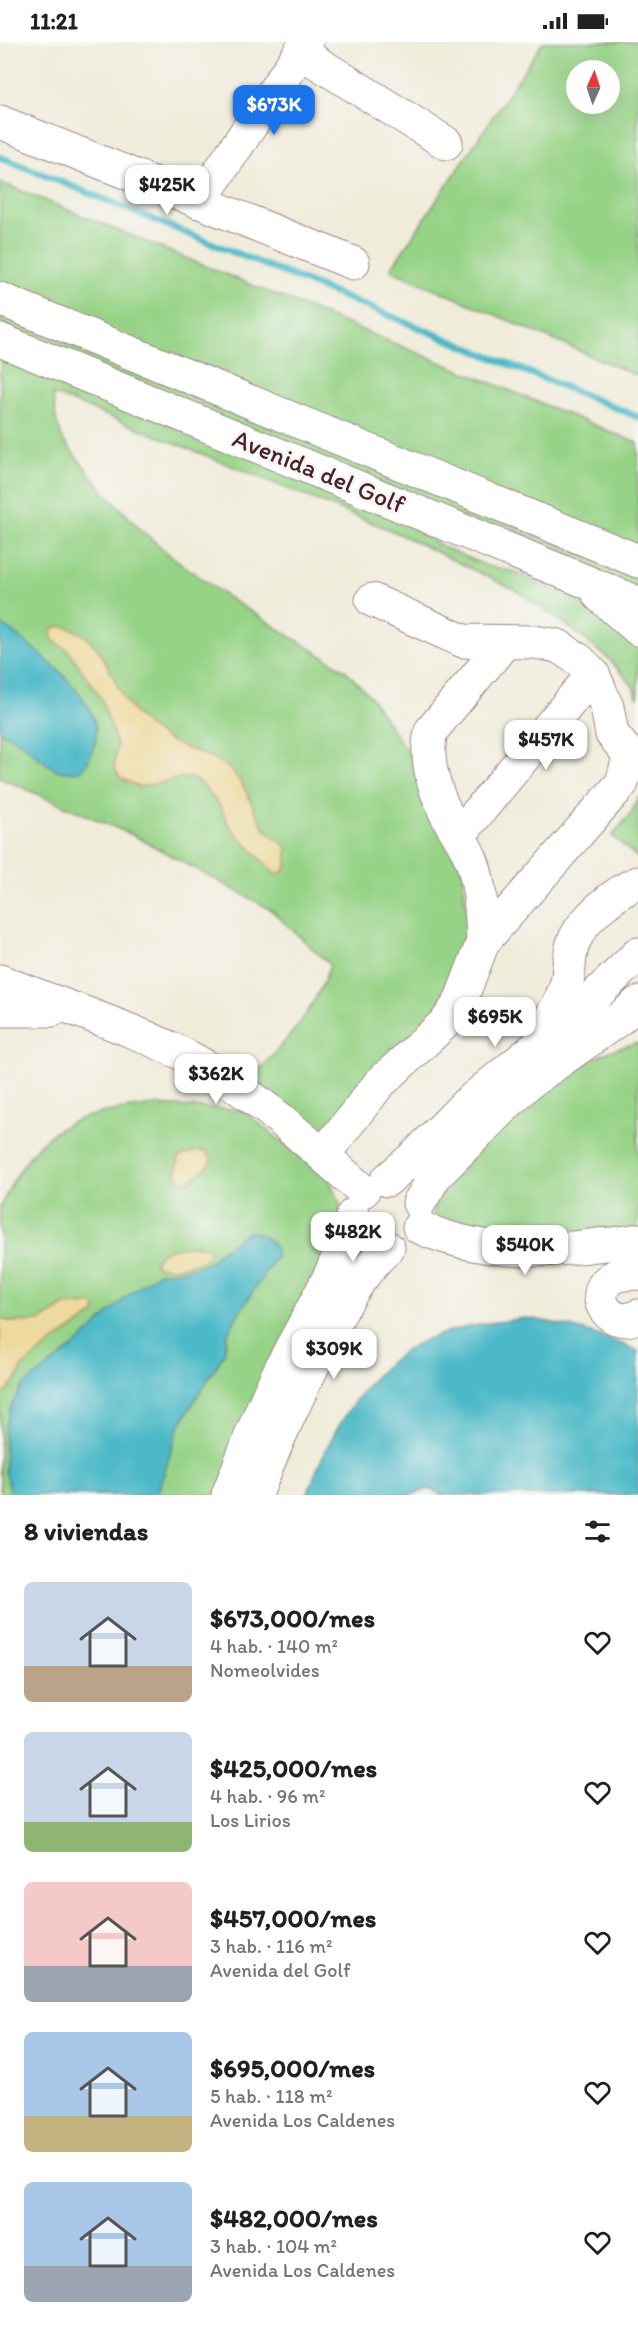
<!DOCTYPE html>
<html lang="es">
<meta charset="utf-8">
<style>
body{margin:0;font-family:Itim,sans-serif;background:#f6f6f6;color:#202124;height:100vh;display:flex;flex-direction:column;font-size:22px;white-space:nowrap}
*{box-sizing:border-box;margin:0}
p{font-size:20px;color:#757577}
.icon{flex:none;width:33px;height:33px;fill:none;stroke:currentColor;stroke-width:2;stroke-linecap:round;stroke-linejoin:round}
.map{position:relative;height:1453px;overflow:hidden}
.details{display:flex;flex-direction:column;background:#fff;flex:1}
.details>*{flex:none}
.needle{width:39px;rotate:3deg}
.fabs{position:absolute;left:566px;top:18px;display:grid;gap:12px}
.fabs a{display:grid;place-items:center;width:54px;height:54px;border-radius:50%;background:#fff;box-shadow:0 6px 24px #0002;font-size:30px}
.price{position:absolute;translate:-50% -51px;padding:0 14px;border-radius:12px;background:#fff;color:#222;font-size:20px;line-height:39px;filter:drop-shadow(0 2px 3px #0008)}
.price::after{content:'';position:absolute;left:50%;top:36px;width:18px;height:14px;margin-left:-9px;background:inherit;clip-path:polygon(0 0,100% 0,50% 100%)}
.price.active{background:#1a73e8;color:#fff}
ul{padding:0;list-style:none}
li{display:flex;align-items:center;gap:18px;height:150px;padding:0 24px}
li span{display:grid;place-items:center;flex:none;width:168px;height:120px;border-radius:9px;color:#555}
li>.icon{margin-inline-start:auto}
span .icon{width:72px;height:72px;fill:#fffc;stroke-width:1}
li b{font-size:26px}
h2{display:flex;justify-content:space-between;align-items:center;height:72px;padding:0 24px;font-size:26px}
.status{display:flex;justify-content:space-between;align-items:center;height:42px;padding:0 30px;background:#fff;direction:ltr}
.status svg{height:16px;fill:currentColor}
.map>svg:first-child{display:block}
</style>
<div class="status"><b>11:21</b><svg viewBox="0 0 49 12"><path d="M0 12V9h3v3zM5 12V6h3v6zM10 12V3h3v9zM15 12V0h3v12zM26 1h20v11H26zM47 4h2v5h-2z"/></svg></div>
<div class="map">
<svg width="638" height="1453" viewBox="0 0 638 1453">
<rect width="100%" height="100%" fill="#f6f6f2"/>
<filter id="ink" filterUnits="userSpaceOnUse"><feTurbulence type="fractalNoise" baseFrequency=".0167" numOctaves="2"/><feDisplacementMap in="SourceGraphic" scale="12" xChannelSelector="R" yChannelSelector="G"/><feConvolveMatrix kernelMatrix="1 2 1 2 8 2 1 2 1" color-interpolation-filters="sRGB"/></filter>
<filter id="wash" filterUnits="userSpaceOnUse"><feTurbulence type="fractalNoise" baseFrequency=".008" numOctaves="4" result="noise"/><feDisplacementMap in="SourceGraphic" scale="24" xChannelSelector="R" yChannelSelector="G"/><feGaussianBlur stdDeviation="1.35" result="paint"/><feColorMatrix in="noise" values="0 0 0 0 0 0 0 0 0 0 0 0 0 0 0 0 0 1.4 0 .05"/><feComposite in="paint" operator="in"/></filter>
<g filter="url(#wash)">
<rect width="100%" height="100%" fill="#f0ecda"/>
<path fill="#97d387" stroke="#707959" stroke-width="1.5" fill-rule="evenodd" d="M 543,0 L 638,0 L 638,334 L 390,228 ZM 576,28 L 609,28 L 609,62 L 576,62 Z
M 0,140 L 638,401 L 638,508 L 0,246 Z
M 0,273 L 638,535 L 638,548 L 0,286 Z
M 0,311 L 402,479 L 445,506 L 487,524 L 516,530 L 560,550 L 608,575 L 638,601 L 638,656 L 633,644 L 609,617 L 564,581 L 515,548 L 395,490 L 53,352 L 56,378 L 63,398 L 100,445 L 140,487 L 171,514 L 229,556 L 345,628 L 370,654 L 409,712 L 463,830 L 469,902 L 441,967 L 324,1087 L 317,1088 L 248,1040 C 281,1004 315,971 330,923 L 270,867 L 135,794 L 0,736 Z
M 638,755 L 638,816 L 612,794 L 631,771 Z
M 638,1001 L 638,1189 L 546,1203 L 435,1177 L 433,1167 L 437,1153 C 493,1095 555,1018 638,1001 Z
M 155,1063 L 242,1068 L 329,1137 L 340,1162 L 341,1178 L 217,1453 L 0,1453 L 0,1166 C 12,1137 33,1102 61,1086 C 88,1070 124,1067 155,1063 Z"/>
<path fill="#eeda9e" stroke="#9c7c64" stroke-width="1.5" d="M 62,584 C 106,594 107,633 129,664 C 143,683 166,699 188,707 C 201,712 213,714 225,723 C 249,743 248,760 263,784 C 269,794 279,797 287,805 L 287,824 L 283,830 L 275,832 L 230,785 L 220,764 L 201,741 L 191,736 L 181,736 L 139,745 L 120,736 L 114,725 L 117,703 L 102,658 L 68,608 L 52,598 L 51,590 L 53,586 Z
M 198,1109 L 206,1110 L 211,1117 L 211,1122 L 188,1140 L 179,1138 L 176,1131 L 179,1115 Z
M 195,1203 L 209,1207 L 210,1210 L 204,1219 L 175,1226 L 156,1224 L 154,1220 C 162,1205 179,1205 195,1203 Z
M 90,1262 L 96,1265 L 95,1272 L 57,1297 L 22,1325 L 18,1335 L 0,1357 L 0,1276 L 10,1280 L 40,1279 L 64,1264 Z"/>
<path fill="#4cb9c7" stroke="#4b6c79" stroke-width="1.5" d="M 0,581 C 29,602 99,653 96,693 C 96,702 92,711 88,719 C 83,732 69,732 57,728 C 44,723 35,711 24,703 C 17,697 8,694 0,689 Z
M 254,1190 C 267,1195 274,1199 277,1213 L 240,1269 L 227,1293 L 224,1312 L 179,1384 L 157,1453 L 11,1453 L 5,1429 L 4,1389 L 11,1364 L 23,1344 L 75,1304 L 128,1253 L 158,1231 L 181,1229 L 209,1221 L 218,1211 L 237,1197 L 246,1191 Z
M 526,1276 C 566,1282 601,1292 638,1309 L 638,1453 L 442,1453 L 429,1447 L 410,1453 L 307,1453 C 327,1397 362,1333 415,1303 C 448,1285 490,1281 526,1276 Z"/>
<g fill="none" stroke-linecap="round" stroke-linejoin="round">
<path stroke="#4cb9c7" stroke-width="7" d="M 0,115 L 638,375"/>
</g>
</g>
<g filter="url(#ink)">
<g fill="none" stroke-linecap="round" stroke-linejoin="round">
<g stroke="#9d8682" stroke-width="35">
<path id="minor" d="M 300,10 L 446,101
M 0,80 L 353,221
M 199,160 L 307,0
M 0,257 L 638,519
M 0,298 L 638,561
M 599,553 L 638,587
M 460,792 L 593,632
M 483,900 C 482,874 481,848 473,822 C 466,801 451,785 443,765 C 432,741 425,714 431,689 L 505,600
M 0,939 C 64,965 134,986 194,1018 C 256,1052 310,1102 363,1149
M 0,968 L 52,968
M 541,990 C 552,974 562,959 567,940 C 570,927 568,913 574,899 C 583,877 616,849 638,841
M 323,1113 L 379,1042 L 447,979 L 460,960 L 483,900 L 622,741 L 628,719 L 627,710 L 612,692 L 607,665 L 593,632 L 579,618 L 558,604 L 534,600 L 463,599 L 372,558
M 387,1138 L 416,1113 L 465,1063 L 573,975 L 638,912
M 419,1161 L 435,1134 L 526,1043 L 619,977 L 638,961
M 419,1185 C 476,1210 535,1212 597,1203 C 610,1202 625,1201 638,1198
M 638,1231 C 629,1232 618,1231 610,1237 C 587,1254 611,1289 638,1274
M 228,1453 C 245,1409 262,1364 283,1322 C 308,1273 339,1226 353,1173
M 256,1453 C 273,1405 295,1359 318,1314 C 338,1274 355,1236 388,1206"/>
</g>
<use href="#minor" stroke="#fff" stroke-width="33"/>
</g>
</g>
<g text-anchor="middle" stroke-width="6" stroke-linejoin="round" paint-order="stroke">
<g font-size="26" fill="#4a1f2b" stroke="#f6f6f2">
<text transform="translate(319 429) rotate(22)" y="9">Avenida del Golf</text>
</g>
</g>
</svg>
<div class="fabs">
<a><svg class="needle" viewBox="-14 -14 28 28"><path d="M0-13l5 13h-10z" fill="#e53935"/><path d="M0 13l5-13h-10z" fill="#757577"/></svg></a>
</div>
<b class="price active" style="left:274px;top:94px">$673K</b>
<b class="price" style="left:167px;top:174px">$425K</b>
<b class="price" style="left:546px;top:729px">$457K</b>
<b class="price" style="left:495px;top:1006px">$695K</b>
<b class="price" style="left:216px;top:1063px">$362K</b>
<b class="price" style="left:353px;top:1221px">$482K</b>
<b class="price" style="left:525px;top:1234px">$540K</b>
<b class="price" style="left:334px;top:1338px">$309K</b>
</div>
<section class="details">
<h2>8 viviendas<svg class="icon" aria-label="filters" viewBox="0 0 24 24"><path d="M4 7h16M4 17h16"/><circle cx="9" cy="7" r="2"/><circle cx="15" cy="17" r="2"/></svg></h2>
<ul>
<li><span style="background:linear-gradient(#c9d6e8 70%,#b9a48a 0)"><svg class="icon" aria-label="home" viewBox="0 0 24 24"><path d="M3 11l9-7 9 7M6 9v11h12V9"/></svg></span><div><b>$673,000/mes</b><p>4 hab. · 140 m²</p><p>Nomeolvides</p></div><svg class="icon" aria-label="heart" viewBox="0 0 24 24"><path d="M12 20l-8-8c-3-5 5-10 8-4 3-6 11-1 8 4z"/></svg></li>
<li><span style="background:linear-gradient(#c9d6e8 75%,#8fb573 0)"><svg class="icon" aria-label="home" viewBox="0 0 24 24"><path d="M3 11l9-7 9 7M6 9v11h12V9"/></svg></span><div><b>$425,000/mes</b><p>4 hab. · 96 m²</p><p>Los Lirios</p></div><svg class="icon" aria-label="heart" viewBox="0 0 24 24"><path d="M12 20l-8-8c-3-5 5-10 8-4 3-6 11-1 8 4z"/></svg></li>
<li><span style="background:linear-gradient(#f6c9c9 70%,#9aa5b1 0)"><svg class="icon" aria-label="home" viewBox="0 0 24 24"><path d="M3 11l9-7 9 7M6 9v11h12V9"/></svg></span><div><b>$457,000/mes</b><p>3 hab. · 116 m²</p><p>Avenida del Golf</p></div><svg class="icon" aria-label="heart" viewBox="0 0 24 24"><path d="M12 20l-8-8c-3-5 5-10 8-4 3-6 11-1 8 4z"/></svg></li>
<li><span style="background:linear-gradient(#a9c7e8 70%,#c2b280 0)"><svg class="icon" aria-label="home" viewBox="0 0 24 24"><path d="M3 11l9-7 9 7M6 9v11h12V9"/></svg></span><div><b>$695,000/mes</b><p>5 hab. · 118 m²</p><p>Avenida Los Caldenes</p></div><svg class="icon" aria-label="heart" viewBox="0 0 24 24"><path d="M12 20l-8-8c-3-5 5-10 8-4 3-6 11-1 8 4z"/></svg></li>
<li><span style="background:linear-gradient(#a9c7e8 70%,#9aa5b1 0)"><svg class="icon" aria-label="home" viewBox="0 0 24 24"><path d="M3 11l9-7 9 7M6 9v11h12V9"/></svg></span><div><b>$482,000/mes</b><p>3 hab. · 104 m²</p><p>Avenida Los Caldenes</p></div><svg class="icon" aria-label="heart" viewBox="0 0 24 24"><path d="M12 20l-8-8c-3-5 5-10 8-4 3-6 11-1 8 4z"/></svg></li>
</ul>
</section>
